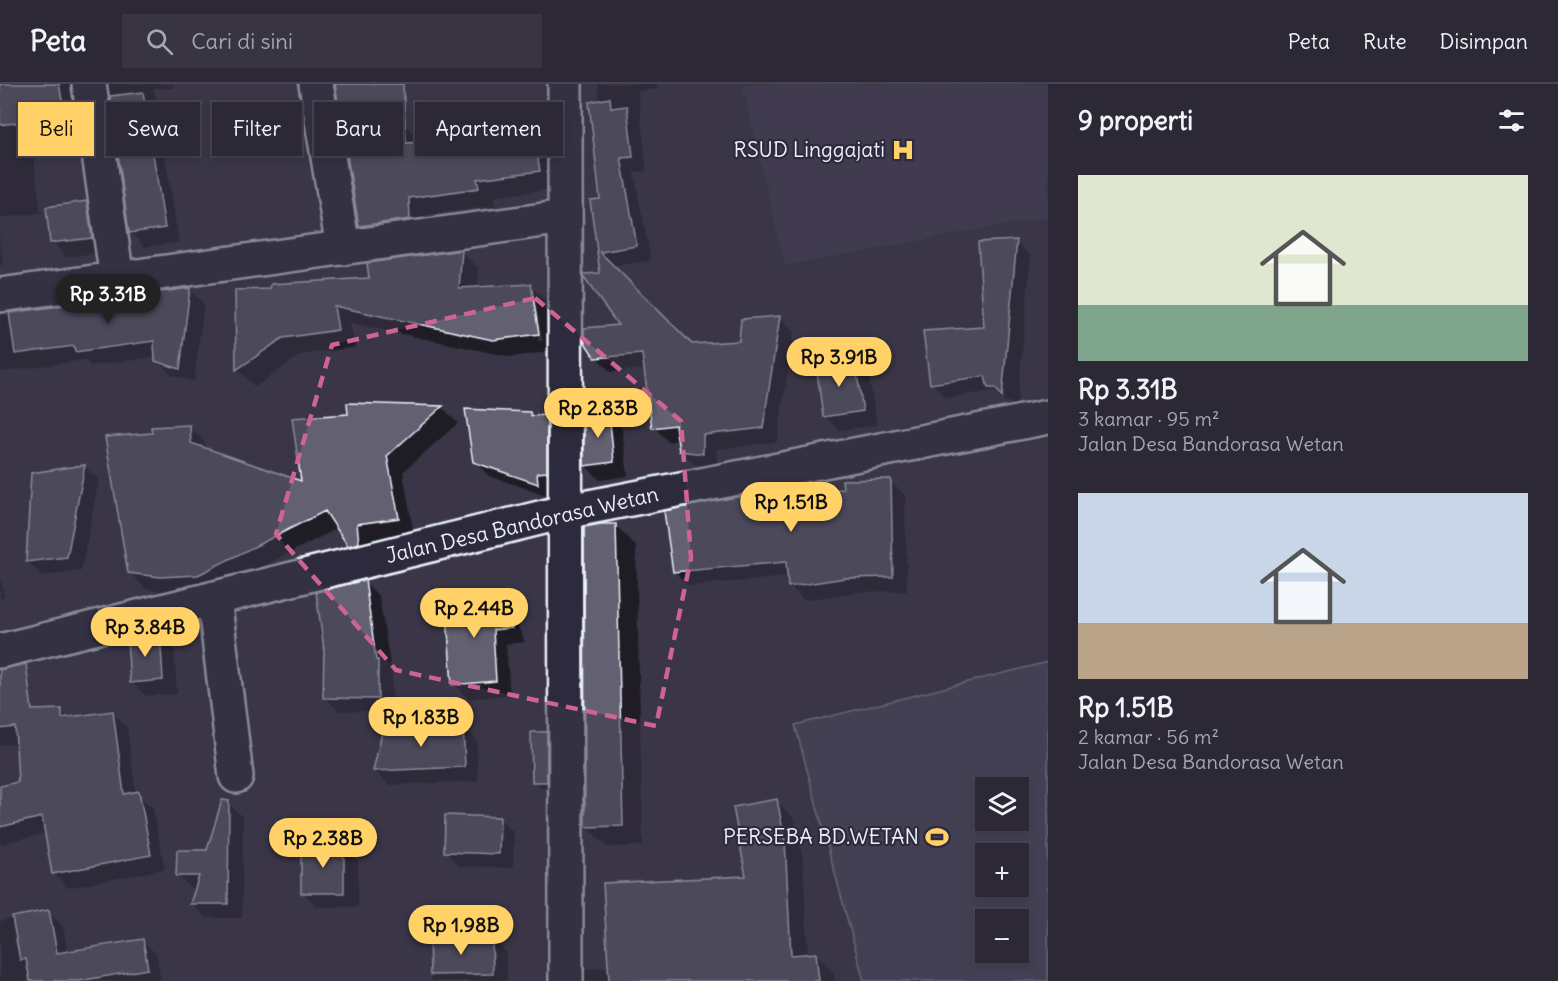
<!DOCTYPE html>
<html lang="id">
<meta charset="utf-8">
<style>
body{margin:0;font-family:Delius,sans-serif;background:#383442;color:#f1f3f6;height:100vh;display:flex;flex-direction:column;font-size:22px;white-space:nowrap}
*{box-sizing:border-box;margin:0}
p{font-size:20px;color:#a6a6ad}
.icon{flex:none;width:33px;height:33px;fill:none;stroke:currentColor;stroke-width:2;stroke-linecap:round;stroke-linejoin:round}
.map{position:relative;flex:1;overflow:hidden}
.details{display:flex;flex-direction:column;background:#2c2836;width:510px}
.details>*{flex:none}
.top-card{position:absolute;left:18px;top:18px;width:570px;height:54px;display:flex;gap:12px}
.fabs{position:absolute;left:975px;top:693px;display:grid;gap:12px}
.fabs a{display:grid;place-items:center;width:54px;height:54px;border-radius:0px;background:#2c2836;box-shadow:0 3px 9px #0003,0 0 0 2px #484451;font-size:30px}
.price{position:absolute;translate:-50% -51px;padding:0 14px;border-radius:21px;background:#ffd166;color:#111;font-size:20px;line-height:39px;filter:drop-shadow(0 2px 3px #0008)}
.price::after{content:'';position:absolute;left:50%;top:36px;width:18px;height:14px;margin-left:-9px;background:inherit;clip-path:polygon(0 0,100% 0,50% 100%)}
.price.selected{background:#222;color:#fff}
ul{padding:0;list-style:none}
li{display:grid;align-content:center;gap:12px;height:318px;padding:0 30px}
li span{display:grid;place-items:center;height:186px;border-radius:0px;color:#555}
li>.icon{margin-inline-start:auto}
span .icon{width:108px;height:108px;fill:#fffc;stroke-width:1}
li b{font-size:26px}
h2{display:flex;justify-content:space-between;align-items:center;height:72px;padding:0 30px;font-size:26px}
.tag{padding:0 21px;border-radius:0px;background:#2c2836;box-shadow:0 3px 9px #0003,0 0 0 2px #484451;font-size:21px;line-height:54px}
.tag.selected{background:#ffd166;color:#111}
header{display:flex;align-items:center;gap:36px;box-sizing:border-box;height:84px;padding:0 30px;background:#2c2836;border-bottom:2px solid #484451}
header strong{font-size:28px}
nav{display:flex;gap:33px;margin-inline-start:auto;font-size:21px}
.search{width:420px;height:54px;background:#383442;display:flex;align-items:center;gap:15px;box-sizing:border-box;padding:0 21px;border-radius:0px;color:#a6a6ad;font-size:22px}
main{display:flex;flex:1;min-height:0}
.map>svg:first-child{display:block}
</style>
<header>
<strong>Peta</strong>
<div class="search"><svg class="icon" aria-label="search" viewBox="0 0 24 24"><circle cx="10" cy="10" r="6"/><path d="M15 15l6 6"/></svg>Cari di sini</div>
<nav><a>Peta</a><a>Rute</a><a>Disimpan</a></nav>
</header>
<main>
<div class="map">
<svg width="1048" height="897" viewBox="0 0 1048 897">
<rect width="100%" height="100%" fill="#3a3648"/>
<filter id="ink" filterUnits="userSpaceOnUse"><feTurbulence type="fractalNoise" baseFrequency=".0167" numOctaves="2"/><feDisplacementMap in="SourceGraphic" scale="12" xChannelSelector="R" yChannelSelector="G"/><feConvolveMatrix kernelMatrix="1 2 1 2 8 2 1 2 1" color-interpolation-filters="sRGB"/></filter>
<g filter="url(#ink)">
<path fill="#464354" d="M 742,0 L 1048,0 L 1048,133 L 785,182 Z"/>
<path fill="#504e5f" stroke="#9ca0ac" stroke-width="1.5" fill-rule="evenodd" d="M 1048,578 L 1048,897 L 864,897 L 795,641 ZM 986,704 L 1018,704 L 1018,736 L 986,736 ZM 986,770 L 1018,770 L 1018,802 L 986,802 ZM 986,836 L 1018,836 L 1018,868 L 986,868 Z"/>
<path fill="#0007" fill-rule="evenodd" d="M 0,0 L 92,0 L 88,45 L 31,53 L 41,129 L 0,134 Z
M 109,0 L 173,0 L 173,4 L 154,4 L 179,158 L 145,163 L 131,148 Z
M 337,0 L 391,0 L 404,40 L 422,58 L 496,54 L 531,38 L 548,56 L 557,104 L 494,113 L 496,122 L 426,131 L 427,153 L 379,159 L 361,142 Z
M 598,0 L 656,0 L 658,5 L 638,7 L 647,87 L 634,88 L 651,177 L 612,182 L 691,261 L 740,258 L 743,236 L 780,233 L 794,248 L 777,358 L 717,365 L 717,384 L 695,381 L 680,366 L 679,356 L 668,358 L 654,343 L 646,285 L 611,288 L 596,273 L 621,243 L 602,190 L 591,117 L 602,116 Z
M 86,119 L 101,133 L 106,168 L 66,173 L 52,158 Z
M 0,148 L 3,181 L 0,181 Z
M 1017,158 L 1031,172 L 1017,325 L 1010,318 L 1004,318 L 993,307 L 946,314 L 932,299 L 986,245 L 980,160 Z
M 462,168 L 479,185 L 478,205 L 530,201 L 548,219 L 556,267 L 511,273 L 350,239 L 355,263 L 301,271 L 255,303 L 238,286 L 236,208 L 371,196 ZM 532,218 L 535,218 L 542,257 L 539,257 Z
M 189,205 L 204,220 L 194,298 L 171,291 L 156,273 L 91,282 L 85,276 L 0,288 L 0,231 Z
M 854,279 L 869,294 L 877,341 L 839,346 L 825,332 Z
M 348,320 L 443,324 L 458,339 L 403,388 L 414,450 L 372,456 L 375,475 L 365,477 L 349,461 L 338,444 L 215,507 L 177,509 L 146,505 L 129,488 L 154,351 L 189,342 L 205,358 L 206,366 L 303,399 L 350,332 Z
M 530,329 L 534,333 L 546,333 L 560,347 L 552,413 L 489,392 L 474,377 Z
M 608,330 L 622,344 L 628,392 L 600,396 L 586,382 Z
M 84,382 L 99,396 L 81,487 L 42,492 L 28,478 L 32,390 Z
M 890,397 L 905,411 L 907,507 L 860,508 L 804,516 L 789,502 L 789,493 L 689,502 L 674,487 L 844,407 Z
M 615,441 L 636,462 L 643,762 L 607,763 L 586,742 Z
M 0,492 L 4,512 L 0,516 Z
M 364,498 L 379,512 L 392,592 L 392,628 L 339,627 L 324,613 L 326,565 Z
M 497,515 L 512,530 L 525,558 L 506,560 L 510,611 L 468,615 L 454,600 Z
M 160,548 L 174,563 L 177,610 L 146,612 L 131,598 Z
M 0,596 L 21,628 L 61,627 L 69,635 L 113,629 L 127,643 L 136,710 L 153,724 L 165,785 L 68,804 L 54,789 L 46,749 L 0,760 L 0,703 L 20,699 L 18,659 L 0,661 Z
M 463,642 L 477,657 L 478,697 L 389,701 L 375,687 Z
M 546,650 L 553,657 L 553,704 L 541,704 L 534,697 Z
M 777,717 L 795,736 L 803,776 L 808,871 L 816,870 L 834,889 L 835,897 L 585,897 L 586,885 L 609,883 L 748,793 Z
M 228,719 L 243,733 L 242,834 L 206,834 L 192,820 L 196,806 L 192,806 L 178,791 L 208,767 Z
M 499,734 L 514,749 L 513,784 L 460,782 L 446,768 Z
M 343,763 L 358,777 L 358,823 L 317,823 L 303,808 Z
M 48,828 L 63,842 L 68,869 L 142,856 L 157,871 L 161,897 L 0,897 L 0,837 Z
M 492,853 L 506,868 L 507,897 L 431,897 L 431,854 Z"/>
<path fill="#636171" stroke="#e8f1f8" stroke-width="1.5" d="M 0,0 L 59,0 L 65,32 L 0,41 Z
M 335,0 L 403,0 L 406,59 L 494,53 L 492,40 L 531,37 L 540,87 L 477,95 L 479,104 L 409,114 L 410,135 L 359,142 Z
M 143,8 L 165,144 L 129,149 L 110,12 Z
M 610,14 L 611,24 L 627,22 L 633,73 L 621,74 L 637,162 L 600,168 L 692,260 L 739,257 L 741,235 L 780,232 L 763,344 L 703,351 L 703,370 L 679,367 L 675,341 L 652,344 L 642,270 L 595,274 L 584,257 L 584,244 L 618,241 L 584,194 L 584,190 L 600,189 L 590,116 L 600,115 L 589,18 Z
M 87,117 L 92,154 L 50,159 L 46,123 Z
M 1017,156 L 1002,313 L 995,304 L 988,304 L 985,292 L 930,300 L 923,247 L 984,243 L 978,158 Z
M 462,166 L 459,204 L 531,200 L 539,250 L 493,256 L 334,222 L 338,246 L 283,254 L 236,286 L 235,206 L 270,205 L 271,200 L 369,194 L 367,179 Z
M 190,204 L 180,285 L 155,277 L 154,257 L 75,268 L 74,262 L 15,270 L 9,229 Z
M 855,277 L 863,327 L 823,333 L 816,280 Z
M 347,319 L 443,322 L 387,372 L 399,434 L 357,440 L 359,459 L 348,462 L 325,427 L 198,491 L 160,493 L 128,489 L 105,353 L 152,349 L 151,343 L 190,341 L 191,359 L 301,397 L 292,334 L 348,330 Z
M 465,325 L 530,328 L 531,332 L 547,331 L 547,388 L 537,389 L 538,400 L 473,378 Z
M 609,328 L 614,378 L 584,382 L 584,329 Z
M 85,381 L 67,473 L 26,478 L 31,389 Z
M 891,395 L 893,493 L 845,494 L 788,503 L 786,478 L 673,488 L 664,427 L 741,412 L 843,405 L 842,396 Z
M 601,440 L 616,440 L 623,742 L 585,743 L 584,443 Z
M 365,496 L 376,576 L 378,576 L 378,615 L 323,614 L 324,565 L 316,508 Z
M 498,514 L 512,544 L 493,546 L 496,597 L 452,601 L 446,518 Z
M 160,547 L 163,596 L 130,599 L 127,555 Z
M 26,580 L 32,626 L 62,625 L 62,634 L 113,627 L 124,710 L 139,707 L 151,771 L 52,790 L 42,733 L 0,743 L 0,702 L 18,698 L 15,643 L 0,645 L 0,585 Z
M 463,641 L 465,683 L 373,687 L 383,644 Z
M 531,648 L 547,648 L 547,698 L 532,698 Z
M 777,715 L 785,757 L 791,871 L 816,869 L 819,897 L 609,897 L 603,799 L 746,792 L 733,723 Z
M 222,716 L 229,717 L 228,820 L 190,820 L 199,792 L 176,792 L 177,766 L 207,766 Z
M 445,731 L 500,733 L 499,770 L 444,768 Z
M 344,761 L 344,809 L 301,809 L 301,762 Z
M 49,826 L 57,869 L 143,855 L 148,885 L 79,897 L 30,897 L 26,875 L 20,876 L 12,833 Z
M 492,852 L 493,890 L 430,891 L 429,853 Z"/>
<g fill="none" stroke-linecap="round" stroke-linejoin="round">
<g stroke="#e8f1f8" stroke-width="38">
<path id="minor" d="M 89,0 L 117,195
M 316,0 L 343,164
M 565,0 L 566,897
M 0,211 L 565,133
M 214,514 L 236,692
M 0,567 L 564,428 L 1048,333"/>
</g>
<use href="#minor" stroke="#2f2a3d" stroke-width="33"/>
</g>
</g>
<path d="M0 0H1048V897H0ZM 535,214 L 681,337 L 691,474 L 656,642 L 396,586 L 276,450 L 332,261 Z" fill="#3a3648" fill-opacity=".55" fill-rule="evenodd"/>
<path fill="none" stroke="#cf6492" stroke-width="4.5" stroke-dasharray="12 8" stroke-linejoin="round" d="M 535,214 L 681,337 L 691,474 L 656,642 L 396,586 L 276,450 L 332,261 Z"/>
<defs>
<g id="hospital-bare" transform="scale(1.8)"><path d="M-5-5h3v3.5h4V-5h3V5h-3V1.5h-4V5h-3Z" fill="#ffd166" stroke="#2f2a3d" stroke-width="2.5" paint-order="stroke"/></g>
<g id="stadium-bare" transform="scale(1.8)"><path d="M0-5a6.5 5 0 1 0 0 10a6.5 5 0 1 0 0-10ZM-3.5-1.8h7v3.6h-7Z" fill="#ffd166" stroke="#2f2a3d" stroke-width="2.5" paint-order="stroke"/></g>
</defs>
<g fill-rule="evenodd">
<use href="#hospital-bare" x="903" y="66"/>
<use href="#stadium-bare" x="937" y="753"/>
</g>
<g text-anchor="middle" stroke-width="4.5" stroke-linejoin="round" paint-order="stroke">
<g font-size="21" fill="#e8f1f8" stroke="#2f2a3d" text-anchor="end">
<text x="885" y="73">RSUD Linggajati</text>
<text x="919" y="760">PERSEBA BD.WETAN</text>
</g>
<g font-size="21" fill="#e8f1f8" stroke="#2f2a3d">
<text transform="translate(522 441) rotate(-13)" y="7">Jalan Desa Bandorasa Wetan</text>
</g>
</g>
</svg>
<div class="fabs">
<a><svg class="icon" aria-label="layers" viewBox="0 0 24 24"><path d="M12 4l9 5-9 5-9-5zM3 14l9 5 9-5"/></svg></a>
<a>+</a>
<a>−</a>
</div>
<b class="price selected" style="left:108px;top:241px">Rp 3.31B</b>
<b class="price" style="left:839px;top:304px">Rp 3.91B</b>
<b class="price" style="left:598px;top:355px">Rp 2.83B</b>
<b class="price" style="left:791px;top:449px">Rp 1.51B</b>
<b class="price" style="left:474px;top:555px">Rp 2.44B</b>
<b class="price" style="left:145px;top:574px">Rp 3.84B</b>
<b class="price" style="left:421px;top:664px">Rp 1.83B</b>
<b class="price" style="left:323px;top:785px">Rp 2.38B</b>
<b class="price" style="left:461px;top:872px">Rp 1.98B</b>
<div class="top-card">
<a class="tag selected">Beli</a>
<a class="tag">Sewa</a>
<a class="tag">Filter</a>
<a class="tag">Baru</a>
<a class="tag">Apartemen</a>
</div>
</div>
<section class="details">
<h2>9 properti<svg class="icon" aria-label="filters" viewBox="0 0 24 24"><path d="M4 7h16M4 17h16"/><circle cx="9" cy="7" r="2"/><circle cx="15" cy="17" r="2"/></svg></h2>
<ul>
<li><span style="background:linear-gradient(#dfe7d0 70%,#7fa58c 0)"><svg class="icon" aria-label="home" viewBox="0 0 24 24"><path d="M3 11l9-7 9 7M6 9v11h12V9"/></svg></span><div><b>Rp 3.31B</b><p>3 kamar · 95 m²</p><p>Jalan Desa Bandorasa Wetan</p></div></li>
<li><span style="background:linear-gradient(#c9d6e8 70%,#b9a48a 0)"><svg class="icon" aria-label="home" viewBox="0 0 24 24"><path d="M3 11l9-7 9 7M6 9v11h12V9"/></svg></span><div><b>Rp 1.51B</b><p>2 kamar · 56 m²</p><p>Jalan Desa Bandorasa Wetan</p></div></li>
</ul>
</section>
</main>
